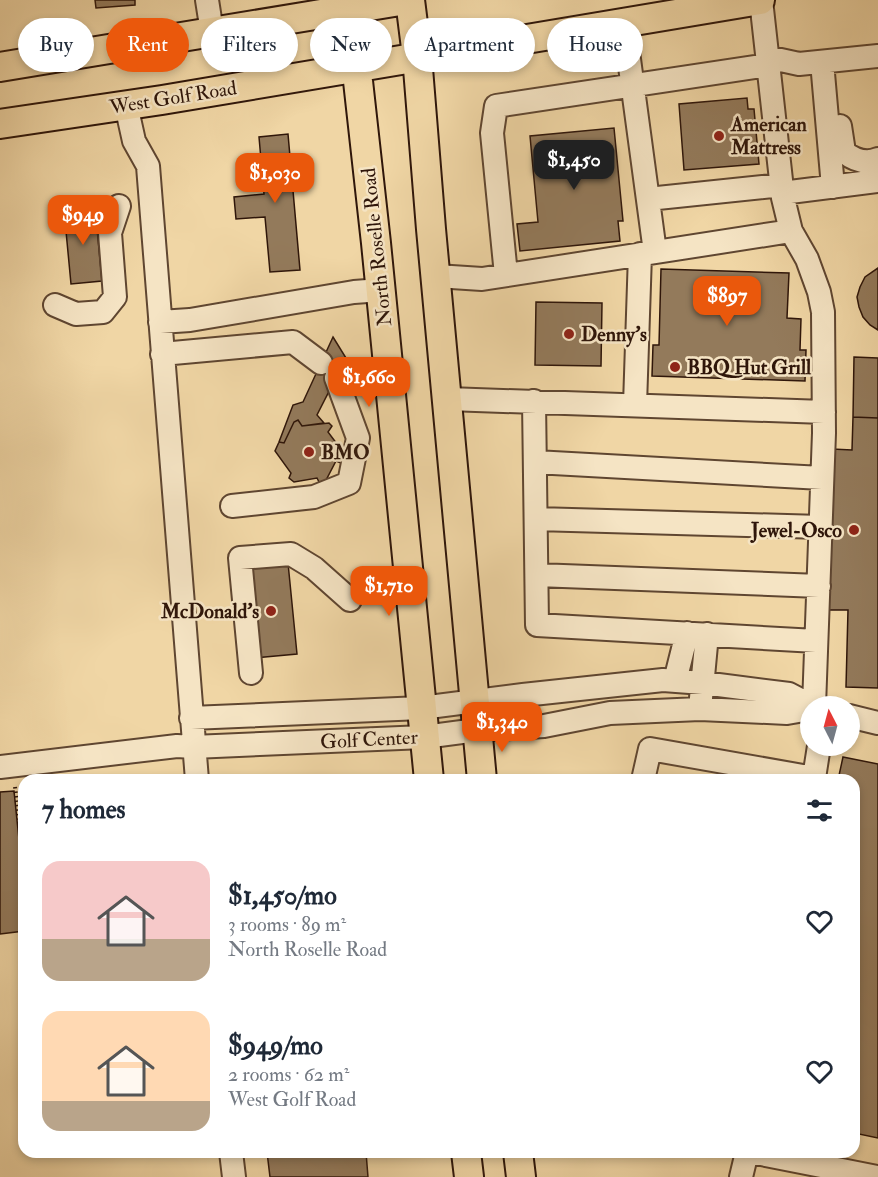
<!DOCTYPE html>
<meta charset="utf-8">
<style>
body{margin:0;font-family:"IM FELL Double Pica",serif;background:#f6f6f7;color:#1f2937;height:100vh;display:flex;flex-direction:column;font-size:22px;white-space:nowrap}
*{box-sizing:border-box;margin:0}
p{font-size:20px;color:#747a83}
.icon{flex:none;width:33px;height:33px;fill:none;stroke:currentColor;stroke-width:2;stroke-linecap:round;stroke-linejoin:round}
.map{position:relative;flex:1;overflow:hidden}
.side{position:absolute;left:18px;top:774px;width:842px;height:384px;display:flex;flex-direction:column;background:#fff;border-radius:18px;box-shadow:0 3px 9px #0003}
.side>*{flex:none}
.top-card{position:absolute;left:18px;top:18px;width:843px;height:54px;display:flex;gap:12px}
.needle{width:39px;rotate:354deg}
.fabs{position:absolute;left:800px;top:696px;display:grid;gap:12px}
.fabs a{display:grid;place-items:center;width:60px;height:60px;border-radius:50%;background:#fff;box-shadow:0 3px 9px #0003;font-size:30px}
.price{position:absolute;translate:-50% -51px;padding:0 14px;border-radius:12px;background:#ea580c;color:#fff;font-size:20px;line-height:39px;filter:drop-shadow(0 2px 3px #0008)}
.price::after{content:'';position:absolute;left:50%;top:36px;width:18px;height:14px;margin-left:-9px;background:inherit;clip-path:polygon(0 0,100% 0,50% 100%)}
.price.selected{background:#222;color:#fff}
ul{padding:0;list-style:none}
li{display:flex;align-items:center;gap:18px;height:150px;padding:0 24px}
li span{display:grid;place-items:center;flex:none;width:168px;height:120px;border-radius:18px;color:#555}
li>.icon{margin-inline-start:auto}
span .icon{width:72px;height:72px;fill:#fffc;stroke-width:1}
li b{font-size:26px}
h2{display:flex;justify-content:space-between;align-items:center;height:72px;padding:0 24px;font-size:26px}
.tag{padding:0 21px;border-radius:27px;background:#fff;box-shadow:0 3px 9px #0003;font-size:21px;line-height:54px}
.tag.selected{background:#ea580c;color:#fff}
.map>svg:first-child{display:block}
</style>
<div class="map">
<svg width="878" height="1177" viewBox="0 0 878 1177">
<rect width="100%" height="100%" fill="#f0d6a5"/>
<filter id="stains"><feTurbulence type="fractalNoise" baseFrequency=".00333" numOctaves="4"/><feColorMatrix values="0 0 0 0 .2 0 0 0 0 .09 0 0 0 0 .02 0 0 0 .5 -.17"/></filter>
<radialGradient id="worn" r=".72"><stop offset=".6" stop-color="#630" stop-opacity="0"/><stop offset="1" stop-color="#630" stop-opacity=".3"/></radialGradient>
<path fill="#937a5b" stroke="#2f160a" stroke-width="1.5" d="M 95,0 L 135,0 L 135,5 L 96,8 Z
M 747,98 L 748,109 L 754,109 L 759,164 L 684,170 L 679,104 Z
M 614,128 L 623,221 L 618,221 L 620,241 L 520,251 L 517,224 L 538,222 L 530,136 Z
M 288,134 L 300,270 L 270,272 L 265,217 L 236,219 L 234,197 L 264,194 L 259,137 Z
M 95,207 L 102,281 L 71,284 L 64,210 Z
M 878,268 L 878,330 L 870,325 L 863,317 L 859,307 L 857,297 L 860,287 L 865,277 Z
M 661,269 L 789,273 L 787,318 L 801,319 L 800,350 L 806,350 L 805,381 L 652,376 L 653,345 L 659,345 Z
M 536,302 L 602,303 L 601,366 L 535,365 Z
M 333,337 L 346,358 L 317,415 L 324,423 L 302,426 L 298,420 L 294,422 L 284,443 L 279,442 L 293,405 L 303,402 Z
M 854,357 L 878,358 L 878,418 L 853,417 Z
M 853,417 L 878,418 L 878,688 L 846,687 L 848,610 L 828,610 L 832,449 L 852,450 Z
M 298,420 L 302,426 L 329,423 L 332,426 L 328,432 L 343,452 L 341,463 L 336,461 L 324,484 L 319,482 L 317,478 L 294,482 L 289,478 L 291,473 L 275,451 L 279,442 L 284,443 L 294,422 Z
M 288,563 L 297,654 L 254,658 L 246,567 Z
M 843,757 L 878,764 L 878,1138 L 854,1133 L 854,780 L 838,780 Z
M 14,791 L 24,888 L 24,931 L 0,934 L 0,792 Z
M 267,1152 L 366,1152 L 368,1177 L 270,1177 Z"/>
<g fill="none" stroke-linecap="round" stroke-linejoin="round">
<g stroke="#5f4631" stroke-width="26">
<path id="minor" d="M 207,0 L 212,32
M 761,0 L 783,198 L 791,231 L 807,259 L 819,292 L 823,312 L 824,433 L 814,706
M 624,22 L 655,252
M 767,57 L 799,64 L 878,56
M 822,62 L 833,187
M 126,105 L 134,141 L 148,166 L 197,780
M 840,126 L 844,152 C 854,160 866,164 878,159
M 782,193 L 878,181
M 648,199 L 782,185
M 506,275 L 492,133 L 496,106 L 768,65
M 436,276 L 482,279 L 791,231
M 55,305 L 76,314 L 103,312 L 115,297 L 110,233 L 119,206
M 160,322 L 190,320 L 354,292 L 381,290
M 162,354 L 293,342 L 321,363
M 448,399 L 824,412
M 534,401 L 537,625 L 816,641
M 635,405 L 640,254
M 535,462 L 822,478
M 232,506 L 314,497 L 349,483 L 358,438 L 336,378
M 536,519 L 821,527
M 537,575 L 819,586
M 251,673 L 240,558 L 291,554 L 314,568 L 350,600
M 675,681 L 687,633
M 701,698 L 707,634
M 849,716 L 878,723
M 191,718 L 421,708 L 523,695 L 663,680 L 703,683 L 789,694 L 812,706
M 0,767 L 177,746 L 193,747 L 424,737 L 477,730 L 544,726 L 610,713 L 700,709 L 787,713 L 810,709
M 643,780 L 650,749 L 814,778 L 819,746
M 231,1152 L 234,1177
M 751,1152 L 877,1177
M 741,1177 L 747,1152"/>
</g>
<g stroke="#2f160a" stroke-width="32">
<path id="major" d="M 349,0 L 376,243 L 429,780
M 410,0 L 417,56 L 431,229 L 482,780
M 0,67 L 406,0
M 0,124 L 162,100 L 760,0
M 466,1152 L 469,1177
M 518,1152 L 521,1177"/>
</g>
<path stroke="#2f160a" stroke-width="4" stroke-dasharray="1.5 3" stroke-linecap="butt" d="M 15,787 L 21,833"/>
<use href="#minor" stroke="#f5e4c4" stroke-width="22"/>
<use href="#major" stroke="#f0d6a5" stroke-width="28"/>
</g>
<g fill="#8f2418" stroke="#f5e4c4" stroke-width="2">
<circle cx="719" cy="136" r="6"/>
<circle cx="569" cy="334" r="6"/>
<circle cx="675" cy="367" r="6"/>
<circle cx="309" cy="452" r="6"/>
<circle cx="854" cy="530" r="6"/>
<circle cx="271" cy="611" r="6"/>
</g>
<g text-anchor="middle" stroke-width="5" stroke-linejoin="round" paint-order="stroke">
<g font-size="20" fill="#2f160a" stroke="#f5e4c4">
<text transform="translate(173 97) rotate(-9)" y="7">West Golf Road</text>
<text transform="translate(376 247) rotate(-96)" y="7">North Roselle Road</text>
<text transform="translate(369 739) rotate(-3)" y="7">Golf Center</text>
</g>
<g font-size="20" font-weight="bold" fill="#2f160a" stroke="#f5e4c4" text-anchor="start">
<text x="731" y="131">American<tspan x="731" dy="23">Mattress</tspan></text>
<text x="581" y="341">Denny's</text>
<text x="687" y="374">BBQ Hut Grill</text>
<text x="321" y="459">BMO</text>
<text x="842" y="537" text-anchor="end">Jewel-Osco</text>
<text x="259" y="618" text-anchor="end">McDonald's</text>
</g>
</g>
<rect width="100%" height="100%" filter="url(#stains)"/>
<rect width="100%" height="100%" fill="url(#worn)"/>
</svg>
<div class="fabs">
<a><svg class="needle" viewBox="-14 -14 28 28"><path d="M0-13l5 13h-10z" fill="#e53935"/><path d="M0 13l5-13h-10z" fill="#747a83"/></svg></a>
</div>
<b class="price selected" style="left:574px;top:191px">$1,450</b>
<b class="price" style="left:275px;top:204px">$1,030</b>
<b class="price" style="left:83px;top:246px">$949</b>
<b class="price" style="left:727px;top:327px">$897</b>
<b class="price" style="left:369px;top:408px">$1,660</b>
<b class="price" style="left:389px;top:617px">$1,710</b>
<b class="price" style="left:502px;top:753px">$1,340</b>
<div class="top-card">
<a class="tag">Buy</a>
<a class="tag selected">Rent</a>
<a class="tag">Filters</a>
<a class="tag">New</a>
<a class="tag">Apartment</a>
<a class="tag">House</a>
</div>
<section class="side">
<h2>7 homes<svg class="icon" aria-label="filters" viewBox="0 0 24 24"><path d="M4 7h16M4 17h16"/><circle cx="9" cy="7" r="2"/><circle cx="15" cy="17" r="2"/></svg></h2>
<ul>
<li><span style="background:linear-gradient(#f6c9c9 65%,#b9a48a 0)"><svg class="icon" aria-label="home" viewBox="0 0 24 24"><path d="M3 11l9-7 9 7M6 9v11h12V9"/></svg></span><div><b>$1,450/mo</b><p>3 rooms · 89 m²</p><p>North Roselle Road</p></div><svg class="icon" aria-label="heart" viewBox="0 0 24 24"><path d="M12 20l-8-8c-3-5 5-10 8-4 3-6 11-1 8 4z"/></svg></li>
<li><span style="background:linear-gradient(#ffd9b3 75%,#b9a48a 0)"><svg class="icon" aria-label="home" viewBox="0 0 24 24"><path d="M3 11l9-7 9 7M6 9v11h12V9"/></svg></span><div><b>$949/mo</b><p>2 rooms · 62 m²</p><p>West Golf Road</p></div><svg class="icon" aria-label="heart" viewBox="0 0 24 24"><path d="M12 20l-8-8c-3-5 5-10 8-4 3-6 11-1 8 4z"/></svg></li>
</ul>
</section>
</div>
